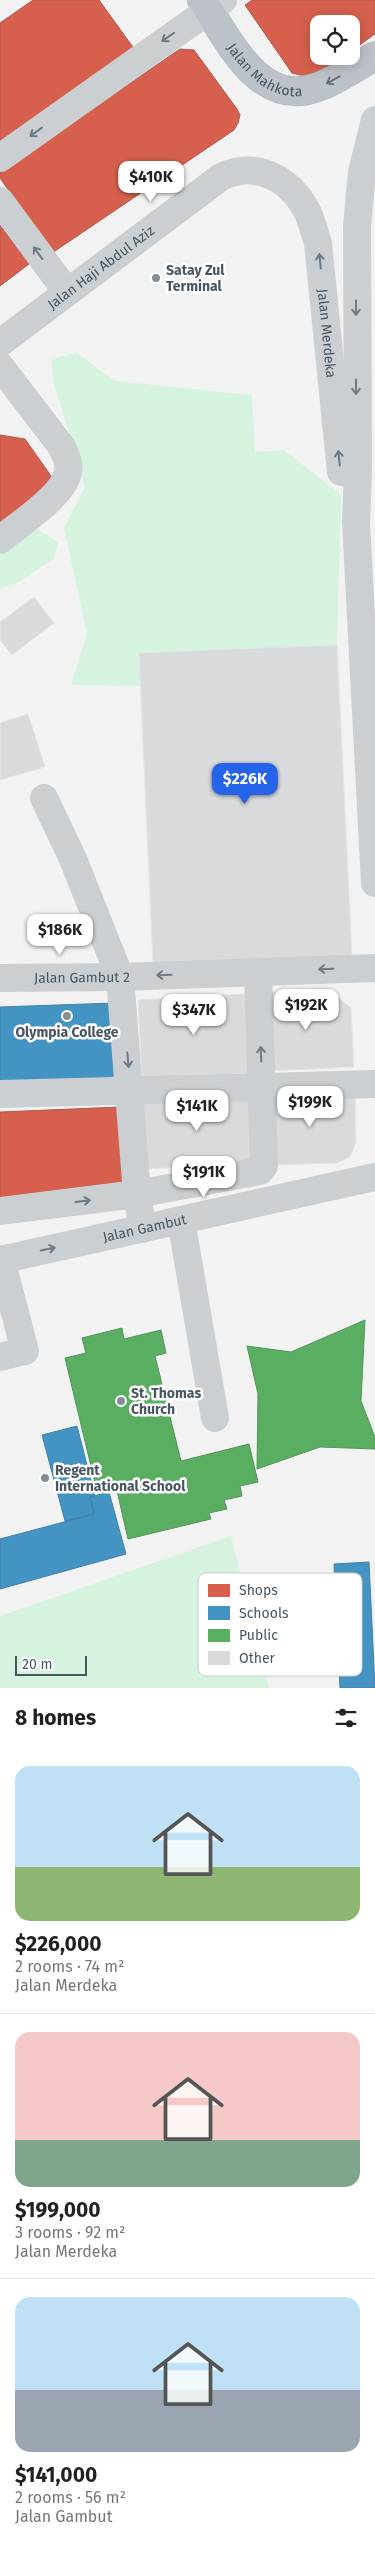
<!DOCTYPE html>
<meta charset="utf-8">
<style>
body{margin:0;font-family:"Fira Sans",sans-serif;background:#f6f6f6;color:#222;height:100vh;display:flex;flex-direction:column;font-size:19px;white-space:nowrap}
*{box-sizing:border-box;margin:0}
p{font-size:16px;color:#767676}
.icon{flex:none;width:28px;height:28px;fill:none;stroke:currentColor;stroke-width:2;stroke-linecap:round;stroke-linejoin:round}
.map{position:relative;height:1688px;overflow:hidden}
.sheet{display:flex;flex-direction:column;background:#fff;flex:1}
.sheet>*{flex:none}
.controls{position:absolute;left:310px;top:15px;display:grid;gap:10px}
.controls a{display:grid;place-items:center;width:50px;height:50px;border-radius:10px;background:#fff;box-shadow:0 2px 12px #0003;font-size:25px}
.scale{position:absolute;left:15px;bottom:12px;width:72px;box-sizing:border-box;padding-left:5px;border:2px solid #475661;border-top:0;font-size:14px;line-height:18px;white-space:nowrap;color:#475661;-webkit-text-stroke:4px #fff;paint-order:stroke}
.price{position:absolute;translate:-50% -42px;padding:0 11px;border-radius:10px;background:#fff;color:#222;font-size:16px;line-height:32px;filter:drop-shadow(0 1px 2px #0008)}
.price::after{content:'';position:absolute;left:50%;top:30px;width:15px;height:11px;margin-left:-8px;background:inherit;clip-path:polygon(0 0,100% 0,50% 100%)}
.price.on{background:#2563eb;color:#fff}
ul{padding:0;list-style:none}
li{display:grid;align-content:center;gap:10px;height:265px;padding:0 15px}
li+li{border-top:1px solid #e0e0e0}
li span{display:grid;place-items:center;height:155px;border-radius:15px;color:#555}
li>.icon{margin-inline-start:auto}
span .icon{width:90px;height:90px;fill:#fffc;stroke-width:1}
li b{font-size:21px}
h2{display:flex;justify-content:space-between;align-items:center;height:60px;padding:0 15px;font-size:21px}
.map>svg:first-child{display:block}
</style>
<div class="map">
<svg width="375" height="1688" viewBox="0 0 375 1688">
<rect width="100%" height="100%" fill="#f3f2f2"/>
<path fill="#d5f3df" d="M 77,353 L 114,381 L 252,395 L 255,452 L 284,450 L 341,495 L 337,645 L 139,653 L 141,686 L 71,685 L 87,634 L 64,528 L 85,487 L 54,383 L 51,359 Z
M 23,521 L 58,542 L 54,559 L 17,583 L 0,589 L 0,540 Z
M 231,1536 L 269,1688 L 0,1688 L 0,1616 Z"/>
<path fill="#d6604d" stroke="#ab5d53" d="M 33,0 L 99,0 L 135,50 L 0,146 L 0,23 Z
M 252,0 L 375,0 L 375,34 L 351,51 L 351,24 L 319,24 L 319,56 L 344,56 L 313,78 L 292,73 L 245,5 Z
M 180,49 L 194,50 L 237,109 L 240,115 L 238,123 L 234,130 L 52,253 L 0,178 L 0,172 Z
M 0,225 L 29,264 L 0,286 Z
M 0,435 L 25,439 L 56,483 L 0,523 Z
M 119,1107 L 123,1193 L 0,1198 L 0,1112 Z"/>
<path fill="#4393c3" stroke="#4481a6" d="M 115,1003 L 118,1079 L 0,1084 L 0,1007 Z
M 77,1426 L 95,1496 L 90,1497 L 94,1514 L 65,1521 L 42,1435 Z
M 109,1492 L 126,1554 L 0,1589 L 0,1539 L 94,1514 L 90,1497 Z
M 369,1562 L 375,1688 L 340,1688 L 334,1564 Z"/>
<path fill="#5aae61" stroke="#549461" d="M 365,1320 L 361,1401 L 375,1437 L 375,1449 L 320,1447 L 257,1469 L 258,1394 L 247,1346 L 291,1352 Z
M 122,1328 L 124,1339 L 161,1330 L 166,1353 L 155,1356 L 181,1461 L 249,1444 L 258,1482 L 240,1486 L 242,1496 L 224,1500 L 227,1509 L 209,1513 L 211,1519 L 128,1539 L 115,1482 L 96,1487 L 65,1358 L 86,1353 L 82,1338 Z"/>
<path fill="#d9dadb" stroke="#e4e4e5" d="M 34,597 L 54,623 L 12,655 L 0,640 L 0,622 Z
M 337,645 L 352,956 L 153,964 L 139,653 Z
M 28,714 L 45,767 L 0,780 L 0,723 Z
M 328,990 L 351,1008 L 354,1067 L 265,1071 L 260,993 Z
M 245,994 L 249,1073 L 142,1078 L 138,1000 Z
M 355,1093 L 356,1142 L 350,1157 L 337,1163 L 267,1165 L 265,1095 Z
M 250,1094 L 254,1164 L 143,1169 L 140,1099 Z"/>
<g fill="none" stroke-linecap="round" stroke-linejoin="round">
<g stroke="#b6bdc2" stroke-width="30">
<g id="highway">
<path id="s4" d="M 202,0 C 229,40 259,109 318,87 C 338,80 357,66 375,56"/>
</g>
</g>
<g stroke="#cbcfd2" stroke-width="28">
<path d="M 375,120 L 362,172 L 357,226 L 358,471 L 356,522 L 375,883"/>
<path d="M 0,158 L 223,0"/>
<path d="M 0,201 L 67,292"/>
<path id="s1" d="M 0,343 L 221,177 C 257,160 291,179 308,213 C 312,223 315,233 318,243 L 341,472"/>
<path d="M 0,366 L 62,447 C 66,457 71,465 67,476 C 59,499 19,524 0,540"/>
<path d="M 44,798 L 73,859 L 120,977 L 137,1194 L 143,1229"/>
<path id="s2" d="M 0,978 L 120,977 L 375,968"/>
<path d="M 0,1094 L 375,1084"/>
<path d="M 0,1211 L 137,1194 L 260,1171 L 264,1166 L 258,972"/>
<path d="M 181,1220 L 215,1418"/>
<path id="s3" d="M 0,1260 L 375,1177"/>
<path d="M 0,1357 L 25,1351 L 1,1259"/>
</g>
<use href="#highway" stroke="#bdc2c8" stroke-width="28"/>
</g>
<defs><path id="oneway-shaft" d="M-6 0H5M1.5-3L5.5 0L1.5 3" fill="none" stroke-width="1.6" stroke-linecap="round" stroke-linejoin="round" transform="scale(1.25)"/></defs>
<g stroke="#6f7a83">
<use href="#oneway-shaft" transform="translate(168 37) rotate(145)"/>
<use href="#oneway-shaft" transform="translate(36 132) rotate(144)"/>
<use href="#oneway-shaft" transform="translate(38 253) rotate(-126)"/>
<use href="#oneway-shaft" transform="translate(320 261) rotate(-96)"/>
<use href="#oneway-shaft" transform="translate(356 308) rotate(90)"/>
<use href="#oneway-shaft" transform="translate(356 387) rotate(90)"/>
<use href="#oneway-shaft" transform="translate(339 458) rotate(-96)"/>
<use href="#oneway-shaft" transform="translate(326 969) rotate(178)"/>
<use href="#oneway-shaft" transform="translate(164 975) rotate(178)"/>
<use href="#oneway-shaft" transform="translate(261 1054) rotate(-92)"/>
<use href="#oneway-shaft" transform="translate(128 1060) rotate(85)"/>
<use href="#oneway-shaft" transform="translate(83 1201) rotate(-7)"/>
<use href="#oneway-shaft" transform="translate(48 1249) rotate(-12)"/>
</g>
<use stroke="#64717b" href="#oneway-shaft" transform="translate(333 80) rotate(151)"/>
<g fill="#838d94" stroke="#fff" stroke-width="2">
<circle cx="156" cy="278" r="5"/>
<circle cx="67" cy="1016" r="5"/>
<circle cx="121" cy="1401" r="5"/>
<circle cx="45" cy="1478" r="5"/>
</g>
<g text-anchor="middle" stroke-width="5" stroke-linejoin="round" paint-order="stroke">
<g font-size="14" fill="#475661" stroke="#fff">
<text dy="5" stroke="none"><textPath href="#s4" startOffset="98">Jalan Mahkota</textPath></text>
<text dy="5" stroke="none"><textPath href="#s1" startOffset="126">Jalan Haji Abdul Aziz</textPath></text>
<text dy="5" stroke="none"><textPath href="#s1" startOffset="504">Jalan Merdeka</textPath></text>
<text dy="5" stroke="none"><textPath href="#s2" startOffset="82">Jalan Gambut 2</textPath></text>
<text dy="5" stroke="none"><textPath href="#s3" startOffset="148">Jalan Gambut</textPath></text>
</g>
<g font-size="14" font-weight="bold" fill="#475661" stroke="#fff" text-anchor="start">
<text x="166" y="275">Satay Zul<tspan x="166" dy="16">Terminal</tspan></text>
<text x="67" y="1037" text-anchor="middle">Olympia College</text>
<text x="131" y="1398">St. Thomas<tspan x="131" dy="16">Church</tspan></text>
<text x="55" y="1475">Regent<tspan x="55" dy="16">International School</tspan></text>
</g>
</g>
<rect x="198" y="1573" width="164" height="103" rx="8" fill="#fff" stroke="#c8ccd0" stroke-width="1"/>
<rect x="208" y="1584" width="22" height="13" fill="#d6604d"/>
<rect x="208" y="1606" width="22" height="14" fill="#4393c3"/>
<rect x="208" y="1629" width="22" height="13" fill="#5aae61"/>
<rect x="208" y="1651" width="22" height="14" fill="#d9dadb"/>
<g font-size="14" fill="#475661">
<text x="239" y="1595">Shops</text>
<text x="239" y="1618">Schools</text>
<text x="239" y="1640">Public</text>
<text x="239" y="1663">Other</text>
</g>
</svg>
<div class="controls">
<a><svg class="icon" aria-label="locate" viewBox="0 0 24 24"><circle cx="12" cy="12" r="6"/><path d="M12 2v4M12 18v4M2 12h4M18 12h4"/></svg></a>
</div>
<div class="scale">20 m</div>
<b class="price" style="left:151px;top:203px">$410K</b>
<b class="price on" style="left:245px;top:805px">$226K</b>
<b class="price" style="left:60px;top:956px">$186K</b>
<b class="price" style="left:306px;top:1031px">$192K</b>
<b class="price" style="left:194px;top:1036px">$347K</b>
<b class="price" style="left:310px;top:1128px">$199K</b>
<b class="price" style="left:197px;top:1132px">$141K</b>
<b class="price" style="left:204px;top:1198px">$191K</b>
</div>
<section class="sheet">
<h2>8 homes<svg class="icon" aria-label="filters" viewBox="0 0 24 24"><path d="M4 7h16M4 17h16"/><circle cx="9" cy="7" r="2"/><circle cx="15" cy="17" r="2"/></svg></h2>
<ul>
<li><span style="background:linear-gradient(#bfe0f5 65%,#8fb573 0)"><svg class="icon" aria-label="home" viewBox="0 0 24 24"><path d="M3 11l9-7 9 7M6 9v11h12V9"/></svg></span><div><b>$226,000</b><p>2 rooms · 74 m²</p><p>Jalan Merdeka</p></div></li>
<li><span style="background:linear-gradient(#f6c9c9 70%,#7fa58c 0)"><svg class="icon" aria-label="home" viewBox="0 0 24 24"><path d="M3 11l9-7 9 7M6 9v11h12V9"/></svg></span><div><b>$199,000</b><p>3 rooms · 92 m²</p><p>Jalan Merdeka</p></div></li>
<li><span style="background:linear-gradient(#bfe0f5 60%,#9aa5b1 0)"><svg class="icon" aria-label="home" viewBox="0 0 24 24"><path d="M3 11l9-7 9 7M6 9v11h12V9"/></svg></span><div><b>$141,000</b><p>2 rooms · 56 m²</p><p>Jalan Gambut</p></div></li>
</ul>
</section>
